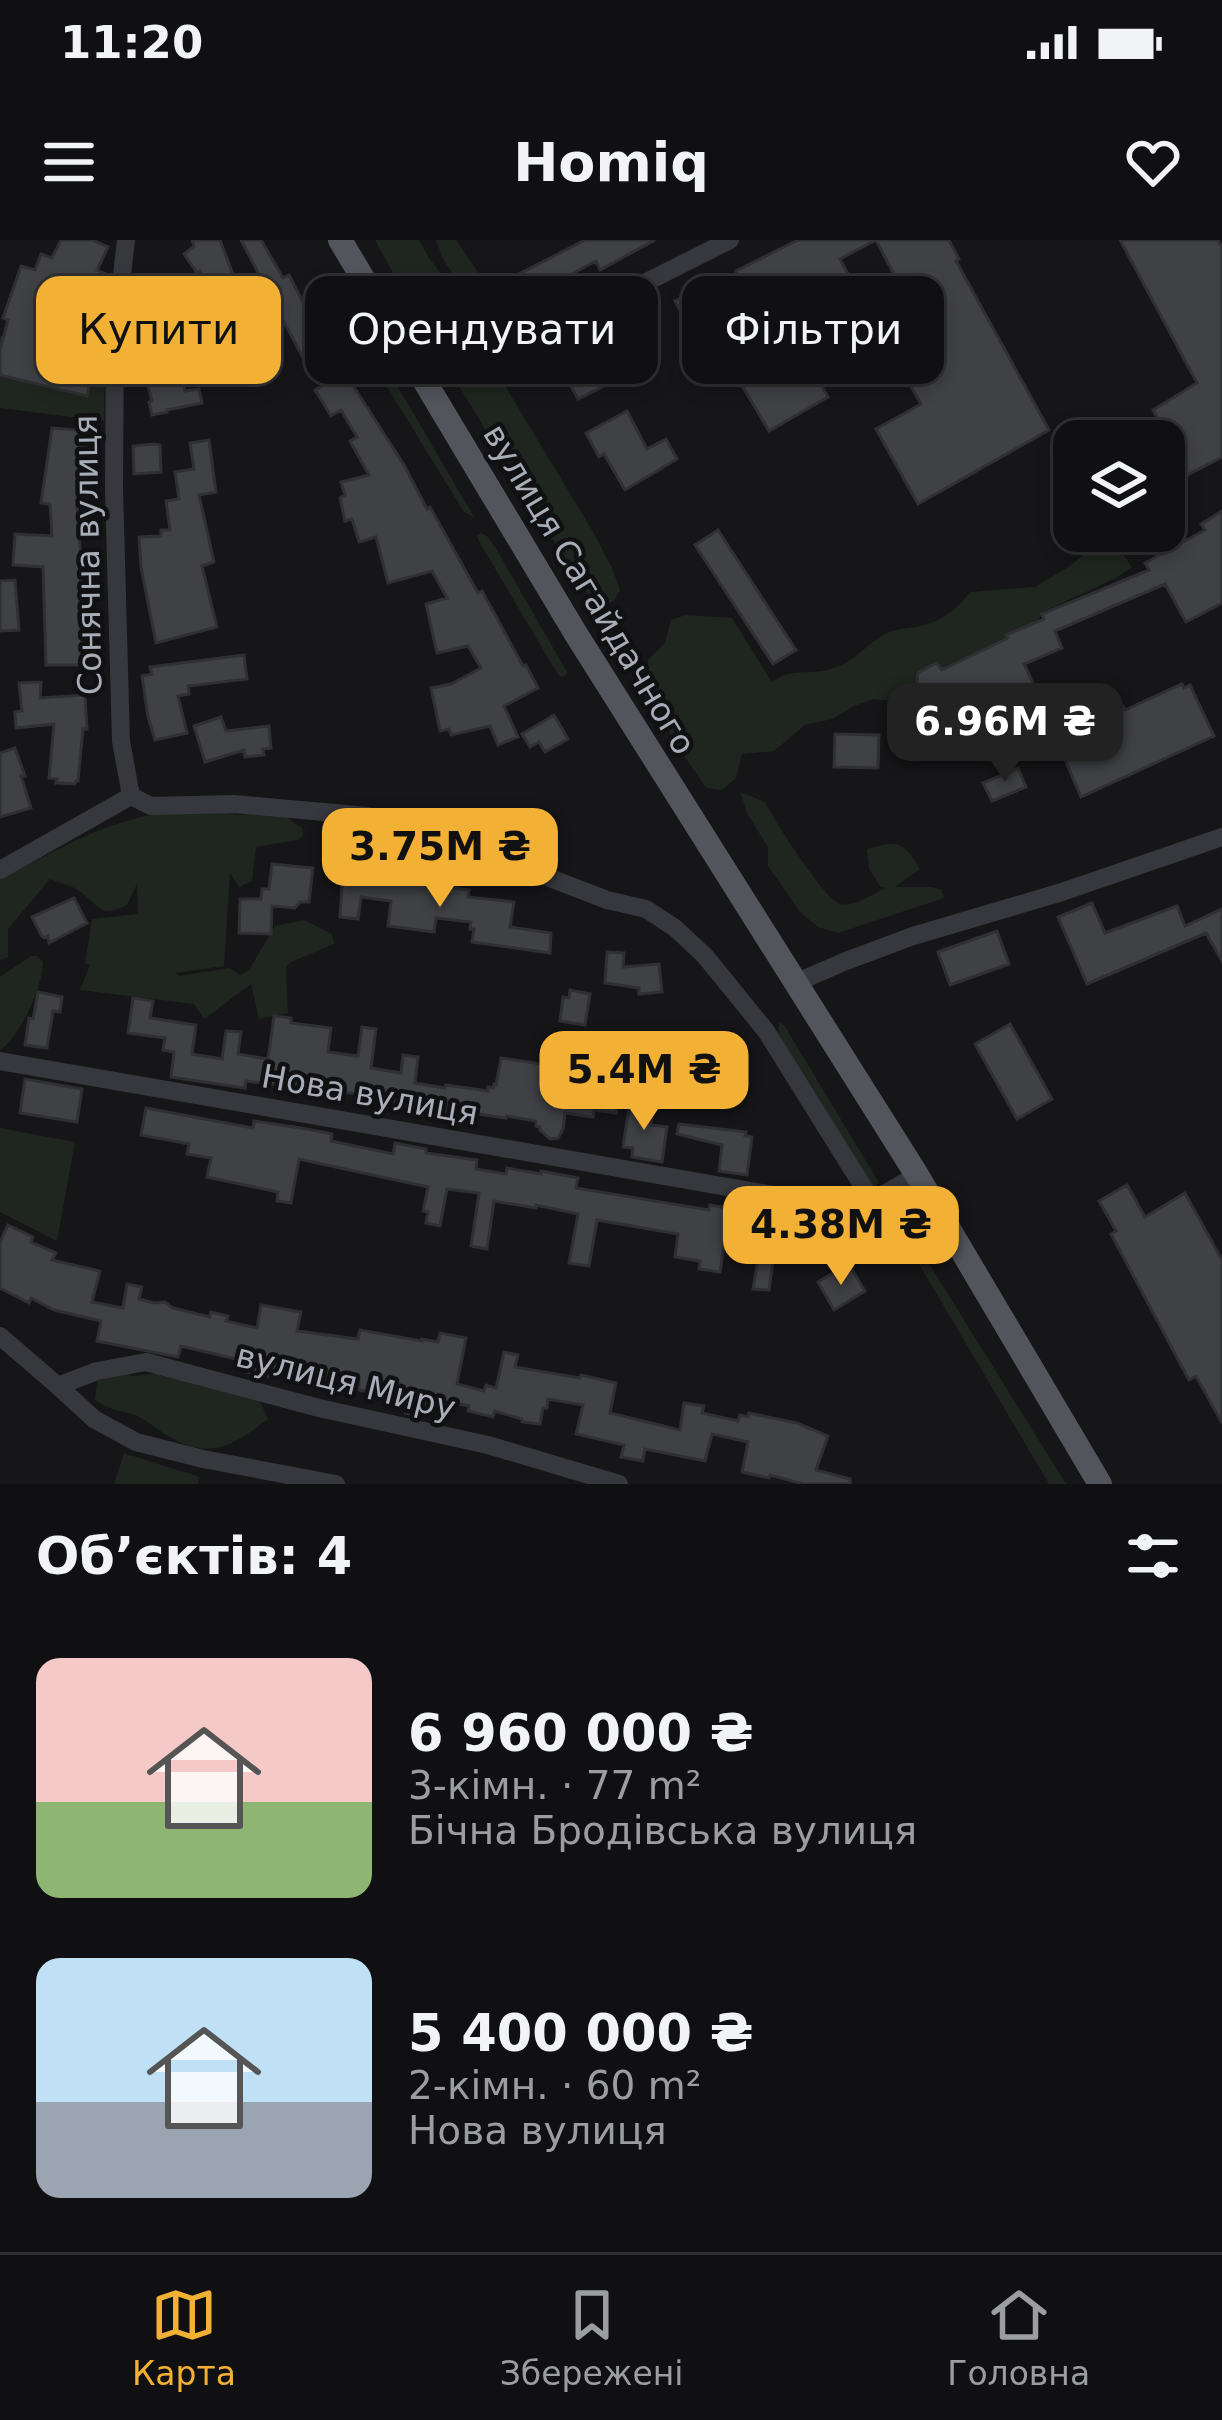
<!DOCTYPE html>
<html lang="uk">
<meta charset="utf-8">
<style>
body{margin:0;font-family:"DejaVu Sans",sans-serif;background:#19191b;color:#f1f3f6;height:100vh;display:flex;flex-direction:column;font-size:45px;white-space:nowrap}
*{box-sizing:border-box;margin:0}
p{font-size:39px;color:#9c9d9f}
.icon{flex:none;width:66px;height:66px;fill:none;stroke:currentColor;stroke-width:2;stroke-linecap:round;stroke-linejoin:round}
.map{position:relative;height:1244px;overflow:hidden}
.side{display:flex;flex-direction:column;background:#101012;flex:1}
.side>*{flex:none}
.guide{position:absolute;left:36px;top:36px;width:1152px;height:108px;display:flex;gap:24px}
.controls{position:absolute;left:1053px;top:180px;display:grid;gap:24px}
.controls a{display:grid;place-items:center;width:132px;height:132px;border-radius:24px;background:#101012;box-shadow:0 6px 18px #0003,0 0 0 3px #303032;font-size:60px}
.price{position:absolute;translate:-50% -102px;padding:0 27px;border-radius:24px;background:#f2b134;color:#111;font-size:39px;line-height:78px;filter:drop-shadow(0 3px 6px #0008)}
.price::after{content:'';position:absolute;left:50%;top:72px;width:36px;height:27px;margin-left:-18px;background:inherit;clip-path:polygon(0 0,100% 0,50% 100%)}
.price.current{background:#222;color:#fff}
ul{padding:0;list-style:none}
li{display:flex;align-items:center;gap:36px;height:300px;padding:0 36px}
li span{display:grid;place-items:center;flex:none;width:336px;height:240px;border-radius:24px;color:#555}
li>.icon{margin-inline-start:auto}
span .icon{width:144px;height:144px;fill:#fffc;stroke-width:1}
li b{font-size:51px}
h2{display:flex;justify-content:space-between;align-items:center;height:144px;padding:0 36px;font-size:51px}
.pill{padding:0 42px;border-radius:24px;background:#101012;box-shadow:0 6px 18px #0003,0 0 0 3px #303032;font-size:42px;line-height:108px}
.pill.current{background:#f2b134;color:#111}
.status{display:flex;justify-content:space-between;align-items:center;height:84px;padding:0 60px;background:#101012;direction:ltr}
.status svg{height:33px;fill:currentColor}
header{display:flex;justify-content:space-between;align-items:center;height:156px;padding:0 36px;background:#101012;font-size:54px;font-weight:800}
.menu{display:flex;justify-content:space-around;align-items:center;height:168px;border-top:3px solid #303032;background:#101012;font-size:33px;color:#9c9d9f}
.menu a{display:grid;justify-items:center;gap:6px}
.menu .current{color:#f2b134}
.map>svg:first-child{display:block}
</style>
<div class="status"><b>11:20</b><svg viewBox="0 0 49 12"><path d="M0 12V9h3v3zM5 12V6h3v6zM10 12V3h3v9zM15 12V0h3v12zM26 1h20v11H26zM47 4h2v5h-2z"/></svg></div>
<header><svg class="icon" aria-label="menu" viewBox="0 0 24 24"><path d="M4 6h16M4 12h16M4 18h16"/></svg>Homiq<svg class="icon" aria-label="heart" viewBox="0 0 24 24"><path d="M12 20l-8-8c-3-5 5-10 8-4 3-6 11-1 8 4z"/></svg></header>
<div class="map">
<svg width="1222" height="1244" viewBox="0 0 1222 1244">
<rect width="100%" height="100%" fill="#161618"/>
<path fill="#1e261f" d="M 375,0 L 419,0 L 429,18 L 458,56 L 455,63 L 595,295 L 613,330 L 620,350 L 614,361 L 604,365 L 591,358 L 577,339 L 419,81 L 394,49 L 396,38 Z
M 436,0 L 456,0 L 494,55 L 523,61 L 529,71 C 520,90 513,93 492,95 L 443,19 Z
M 323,32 L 401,152 L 474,277 L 464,272 L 327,49 Z
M 0,96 L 105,120 L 104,181 L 0,168 Z
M 481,293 L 487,296 L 497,310 L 567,432 L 565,436 L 560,437 L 554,428 L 484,310 L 476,295 Z
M 1098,303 L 1119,309 L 1132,327 L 1116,338 L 1045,371 L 1034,385 L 1008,395 L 995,412 L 922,438 L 899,462 L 873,459 L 854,466 L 832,479 L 805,485 L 774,511 L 742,514 L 736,538 L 722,550 L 706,548 C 680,509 647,468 648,420 L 665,403 L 671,380 L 685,375 L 732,378 L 772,442 C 791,427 813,436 834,428 C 856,421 870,400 889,392 C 897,389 909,388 917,387 C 940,382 957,370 970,352 L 1035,347 L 1070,326 Z
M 740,552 L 765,562 C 774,580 824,659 840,664 C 854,668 873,653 886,648 L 880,646 L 869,629 L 867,609 C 897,600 904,601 920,629 L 895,647 L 931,647 L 942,650 L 944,658 L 838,693 L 818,687 L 800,672 L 768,626 L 768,607 L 748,575 Z
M 191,567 L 238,575 L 277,571 L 302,588 L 303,596 L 298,600 L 256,607 L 252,641 L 239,647 L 230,633 L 224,726 L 175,733 L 179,736 L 230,728 L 240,735 L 249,730 L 275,686 L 304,680 L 332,694 L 334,704 L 289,723 L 286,728 L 288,773 L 259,779 L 251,744 L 204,779 L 194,764 L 80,750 L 90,725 L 85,724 L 92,679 L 138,674 L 137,644 L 127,665 C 100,678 100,667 81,652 C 73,646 60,643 50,639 L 8,689 L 8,717 L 0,720 L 0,635 C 31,625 58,608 88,595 C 122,580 155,573 191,567 Z
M 31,716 L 38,716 L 43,722 C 43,745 20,798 0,810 L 0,737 Z
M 779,782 L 784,785 L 872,931 L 878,942 L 876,949 L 873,949 L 778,798 Z
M 0,888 L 75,902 L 57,1001 L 0,972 Z
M 900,977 L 1066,1244 L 1049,1244 L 903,997 L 896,978 Z
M 115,1131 L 133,1136 L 171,1132 L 198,1145 L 258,1157 L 268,1179 C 236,1203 213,1221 172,1198 C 160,1192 151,1183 139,1177 C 121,1169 112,1172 95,1160 L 97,1141 Z
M 124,1213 L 200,1237 L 198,1244 L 114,1244 Z"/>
<path fill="#404145" stroke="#303034" stroke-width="3" d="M 61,0 L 92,0 L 108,7 L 97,30 L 108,35 L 107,44 L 104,50 L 101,48 L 86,94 L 75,91 L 68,121 L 93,127 L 87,156 L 0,135 L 0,110 L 8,80 L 3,78 L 21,26 L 35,30 L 41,14 L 52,18 Z
M 192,0 L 220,0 L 251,82 L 229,91 L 223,75 L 228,73 L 217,44 L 205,48 L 200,31 L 197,33 L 184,14 L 194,6 Z
M 241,0 L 261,0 L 283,38 L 289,35 L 313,82 L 317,80 L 331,105 L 304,120 Z
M 585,0 L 655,0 L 600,30 L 596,21 L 570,35 L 573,41 L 533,62 L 519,34 Z
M 798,0 L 876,0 L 840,19 L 856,49 L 809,74 L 811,77 L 756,106 L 770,131 L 802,112 L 828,157 L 769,191 L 731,127 L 739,123 L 728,103 L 734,100 L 730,94 L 760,78 L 736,31 Z
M 876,0 L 949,0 L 959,19 L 956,21 L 1049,190 L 918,264 L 876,189 L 921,164 L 879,90 L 913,71 Z
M 1120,0 L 1218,0 L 1222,7 L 1222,217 L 1164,247 L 1164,221 L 1177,214 L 1153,170 L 1197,143 Z
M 709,45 L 721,70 L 688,86 L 675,61 Z
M 615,94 L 627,117 L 619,121 L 626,135 L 578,159 L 565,135 L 568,134 L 561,118 L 602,97 L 603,100 Z
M 176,115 L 185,151 L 199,149 L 202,163 L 167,170 L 167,172 L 152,175 L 149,162 L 152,161 L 142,123 Z
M 345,133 L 404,225 L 427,269 L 430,267 L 478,353 L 482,351 L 523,426 L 526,425 L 538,448 L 504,466 L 518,497 L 498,505 L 490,486 L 451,495 L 449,489 L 440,491 L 431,448 L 451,444 L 481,428 L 468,406 L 437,413 L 426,364 L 447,358 L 432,331 L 388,343 L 376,297 L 359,302 L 352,279 L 345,281 L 340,258 L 345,255 L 341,242 L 369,235 L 350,201 L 357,197 L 341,170 L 331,176 L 315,150 Z
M 627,171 L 647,209 L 666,199 L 677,219 L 625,250 L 604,214 L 599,217 L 586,193 Z
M 52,188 L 88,191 L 86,210 L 90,211 L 85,266 L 77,266 L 81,320 L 80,369 L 81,396 L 85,396 L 85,425 L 46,425 L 43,327 L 13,325 L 15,294 L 52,296 L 50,264 L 41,263 Z
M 209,200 L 216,252 L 199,255 L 214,322 L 202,326 L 217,387 L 156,403 L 141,327 L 139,297 L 161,296 L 161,290 L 170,290 L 166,261 L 179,259 L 175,232 L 194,229 L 190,203 Z
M 154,204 L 160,205 L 161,232 L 134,234 L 133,206 Z
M 1222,271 L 1222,363 L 1186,382 L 1165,344 L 1055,391 L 1062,408 L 1024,424 L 1034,445 L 959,481 L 960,503 L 936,514 L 925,504 L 924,497 L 927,494 L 915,470 L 918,433 L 936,423 L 942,430 L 1008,398 L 1006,395 L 1044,379 L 1042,374 L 1149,330 L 1145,323 L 1205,290 L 1201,284 Z
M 718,290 L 796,410 L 773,424 L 695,305 Z
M 15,340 L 19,390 L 0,391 L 0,341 Z
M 244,415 L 247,439 L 188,446 L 189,454 L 178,456 L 187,493 L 155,500 L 148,477 L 142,436 L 152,434 L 150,427 Z
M 41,442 L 40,458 L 85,455 L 87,489 L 83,489 L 78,541 L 76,541 L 75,544 L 56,543 L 57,539 L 49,538 L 54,484 L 16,488 L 15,472 L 22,471 L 19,443 Z
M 1182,444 L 1184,448 L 1190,445 L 1214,496 L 1081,557 L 1057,501 L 1107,478 L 1106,474 L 1123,466 L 1125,470 Z
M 554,475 L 568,499 L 545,512 L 539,502 L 530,507 L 522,494 Z
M 221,477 L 226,491 L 269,486 L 271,508 L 263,509 L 264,515 L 245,517 L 244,510 L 205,522 L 194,486 Z
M 835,494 L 879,495 L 878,528 L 834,527 Z
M 15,508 L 25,536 L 21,536 L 31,568 L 0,577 L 0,513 Z
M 1018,528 L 1026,547 L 992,561 L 983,543 Z
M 272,624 L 313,628 L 309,662 L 300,662 L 295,668 L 272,666 L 271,694 L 239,693 L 240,659 L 261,659 L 262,649 L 269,649 Z
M 343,631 L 377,635 L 376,638 L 469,650 L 468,657 L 514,662 L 510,687 L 551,693 L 550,713 L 472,702 L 474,689 L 470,689 L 471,682 L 436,678 L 434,692 L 388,686 L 391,661 L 361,657 L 358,679 L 340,677 Z
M 74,658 L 87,683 L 49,703 L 48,696 L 44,698 L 41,695 L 32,677 Z
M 1092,663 L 1105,693 L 1177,666 L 1185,686 L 1222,669 L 1222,721 L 1206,693 L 1087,744 L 1058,677 Z
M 997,691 L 1009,724 L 950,745 L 938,712 Z
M 607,712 L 624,713 L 623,727 L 659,724 L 662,752 L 639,754 L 639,748 L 605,743 Z
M 570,750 L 590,754 L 585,785 L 560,781 L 563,757 L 569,758 Z
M 38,752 L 62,757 L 60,772 L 53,771 L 47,808 L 25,805 L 29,778 L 33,779 Z
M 133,758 L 153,761 L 150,778 L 196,785 L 192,814 L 222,819 L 226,791 L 241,792 L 238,814 L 268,819 L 274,776 L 291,778 L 291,783 L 331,788 L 328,812 L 358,816 L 362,787 L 376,789 L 371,828 L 401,833 L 403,815 L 418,817 L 415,843 L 445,848 L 446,845 L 488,851 L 488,847 L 493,848 L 494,844 L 496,845 L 501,818 L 556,826 L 555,834 L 601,840 L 605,813 L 609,814 L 611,798 L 626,800 L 616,873 L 594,870 L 593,877 L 565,873 L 563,889 L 558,898 L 550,899 L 540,890 L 540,887 L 536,886 L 536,881 L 507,876 L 506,878 L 470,873 L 469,878 L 435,874 L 409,870 L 410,864 L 359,857 L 359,854 L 246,841 L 245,848 L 171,837 L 174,812 L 163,810 L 165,798 L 128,793 Z
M 1010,784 L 1052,859 L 1017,879 L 975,804 Z
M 25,839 L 82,849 L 77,882 L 20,873 Z
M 630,861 L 654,865 L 651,885 L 667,887 L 662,922 L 632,917 L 633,908 L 623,907 Z
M 146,868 L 253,888 L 254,881 L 301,888 L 332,894 L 331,901 L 393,914 L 395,903 L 426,909 L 426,913 L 477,920 L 476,929 L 506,934 L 507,928 L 541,934 L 541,931 L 578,938 L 576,948 L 709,970 L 710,965 L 728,968 L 729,974 L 720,1032 L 699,1029 L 700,1021 L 675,1017 L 678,994 L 597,980 L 589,1026 L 569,1023 L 578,974 L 536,965 L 536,968 L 494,961 L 487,1009 L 471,1006 L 479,953 L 447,949 L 440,986 L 426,983 L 428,972 L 423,971 L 428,947 L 299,919 L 291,963 L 277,961 L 278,952 L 207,937 L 211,918 L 187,914 L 189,904 L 141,895 Z
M 679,884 L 746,892 L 745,896 L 752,897 L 747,935 L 719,931 L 722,905 L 677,894 Z
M 1127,945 L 1145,977 L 1185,953 L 1222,1020 L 1222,1183 L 1196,1136 L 1189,1140 L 1111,994 L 1116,991 L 1099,961 Z
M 764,982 L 795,988 L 789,1017 L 774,1014 L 769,1050 L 753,1049 Z
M 8,985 L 33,997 L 31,1002 L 56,1013 L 52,1020 L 100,1031 L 92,1062 L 123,1068 L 127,1044 L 142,1047 L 139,1059 L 154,1063 L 165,1062 L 173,1068 L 210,1077 L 211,1072 L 228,1076 L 226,1081 L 257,1088 L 261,1065 L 301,1072 L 297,1091 L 358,1099 L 360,1090 L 422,1101 L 422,1099 L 438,1102 L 440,1093 L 466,1098 L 457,1144 L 484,1151 L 486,1145 L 496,1148 L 504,1112 L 518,1115 L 515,1127 L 580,1138 L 581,1135 L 616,1143 L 610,1173 L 651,1183 L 680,1190 L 684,1163 L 704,1166 L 702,1173 L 738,1181 L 740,1175 L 748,1177 L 749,1173 L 797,1183 L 828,1196 L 816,1230 L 850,1239 L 850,1244 L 803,1244 L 770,1235 L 769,1238 L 742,1232 L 748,1202 L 712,1194 L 705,1221 L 645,1209 L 643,1221 L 621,1217 L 624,1205 L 576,1194 L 583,1165 L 548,1159 L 547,1168 L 543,1168 L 540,1184 L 522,1182 L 522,1179 L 495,1171 L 493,1177 L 468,1171 L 469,1166 L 428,1158 L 425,1177 L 406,1173 L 410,1153 L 377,1147 L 376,1153 L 359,1150 L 359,1141 L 326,1135 L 323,1145 L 278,1135 L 277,1138 L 247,1132 L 249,1122 L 181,1106 L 178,1117 L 97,1101 L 101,1081 L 54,1070 L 31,1058 L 29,1063 L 0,1048 L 0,1002 Z
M 852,1030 L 865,1051 L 834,1070 L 818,1042 L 836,1031 L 839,1037 Z"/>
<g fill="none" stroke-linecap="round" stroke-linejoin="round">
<path stroke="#37383d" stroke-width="18" d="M 126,0 L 115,97 L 114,249 L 121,501 L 131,556
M 498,117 L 730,0
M 0,630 L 131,556 L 151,566 L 234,564 L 368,576 L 490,615 L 607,660 L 646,669 L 675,688 L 705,716 L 766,791 L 872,961
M 795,743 L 846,721 L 913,696 L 1062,652 L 1222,597
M 0,821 L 791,958 L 872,961
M 872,961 L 917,935
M 0,1096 L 58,1146 L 97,1131 L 146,1122 L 319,1168 L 488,1205 L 619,1244
M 58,1146 L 94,1179 L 136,1202 L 203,1219 L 336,1244"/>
<path stroke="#53555c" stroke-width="24" d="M 340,0 L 576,394 L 917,935 L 1100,1244"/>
</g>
<g text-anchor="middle" stroke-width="9" stroke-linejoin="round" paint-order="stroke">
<g font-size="33" fill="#a8adb8" stroke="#111113">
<text transform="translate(87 315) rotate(-91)" y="12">Сонячна вулиця</text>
<text transform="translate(590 349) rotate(59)" y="12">вулиця Сагайдачного</text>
<text transform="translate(370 854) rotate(10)" y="12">Нова вулиця</text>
<text transform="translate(346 1141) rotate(14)" y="12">вулиця Миру</text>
</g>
</g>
</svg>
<div class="controls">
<a><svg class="icon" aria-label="layers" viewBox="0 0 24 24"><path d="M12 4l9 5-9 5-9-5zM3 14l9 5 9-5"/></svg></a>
</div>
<b class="price current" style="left:1005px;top:545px">6.96M ₴</b>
<b class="price" style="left:440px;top:670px">3.75M ₴</b>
<b class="price" style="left:644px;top:893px">5.4M ₴</b>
<b class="price" style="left:841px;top:1048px">4.38M ₴</b>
<div class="guide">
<a class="pill current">Купити</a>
<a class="pill">Орендувати</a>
<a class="pill">Фільтри</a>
</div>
</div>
<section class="side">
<h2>Об’єктів: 4<svg class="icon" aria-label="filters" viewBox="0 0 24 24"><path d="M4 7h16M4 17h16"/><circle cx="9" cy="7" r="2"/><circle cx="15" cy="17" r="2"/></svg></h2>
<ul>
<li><span style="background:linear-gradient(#f6c9c9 60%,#8fb573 0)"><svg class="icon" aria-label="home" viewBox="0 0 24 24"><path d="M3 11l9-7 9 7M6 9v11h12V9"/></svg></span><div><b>6 960 000 ₴</b><p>3-кімн. · 77 m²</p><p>Бічна Бродівська вулиця</p></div></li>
<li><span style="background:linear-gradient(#bfe0f5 60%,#9aa5b1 0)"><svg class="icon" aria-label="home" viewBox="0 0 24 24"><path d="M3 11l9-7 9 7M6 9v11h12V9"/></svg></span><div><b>5 400 000 ₴</b><p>2-кімн. · 60 m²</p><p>Нова вулиця</p></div></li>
</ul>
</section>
<nav class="menu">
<a class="current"><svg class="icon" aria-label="map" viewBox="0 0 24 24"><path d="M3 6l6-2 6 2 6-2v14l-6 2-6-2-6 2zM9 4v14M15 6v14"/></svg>Карта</a>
<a><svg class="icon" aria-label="saved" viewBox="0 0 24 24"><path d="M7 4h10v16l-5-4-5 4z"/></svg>Збережені</a>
<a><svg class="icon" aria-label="home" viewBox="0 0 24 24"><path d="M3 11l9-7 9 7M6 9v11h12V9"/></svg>Головна</a>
</nav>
